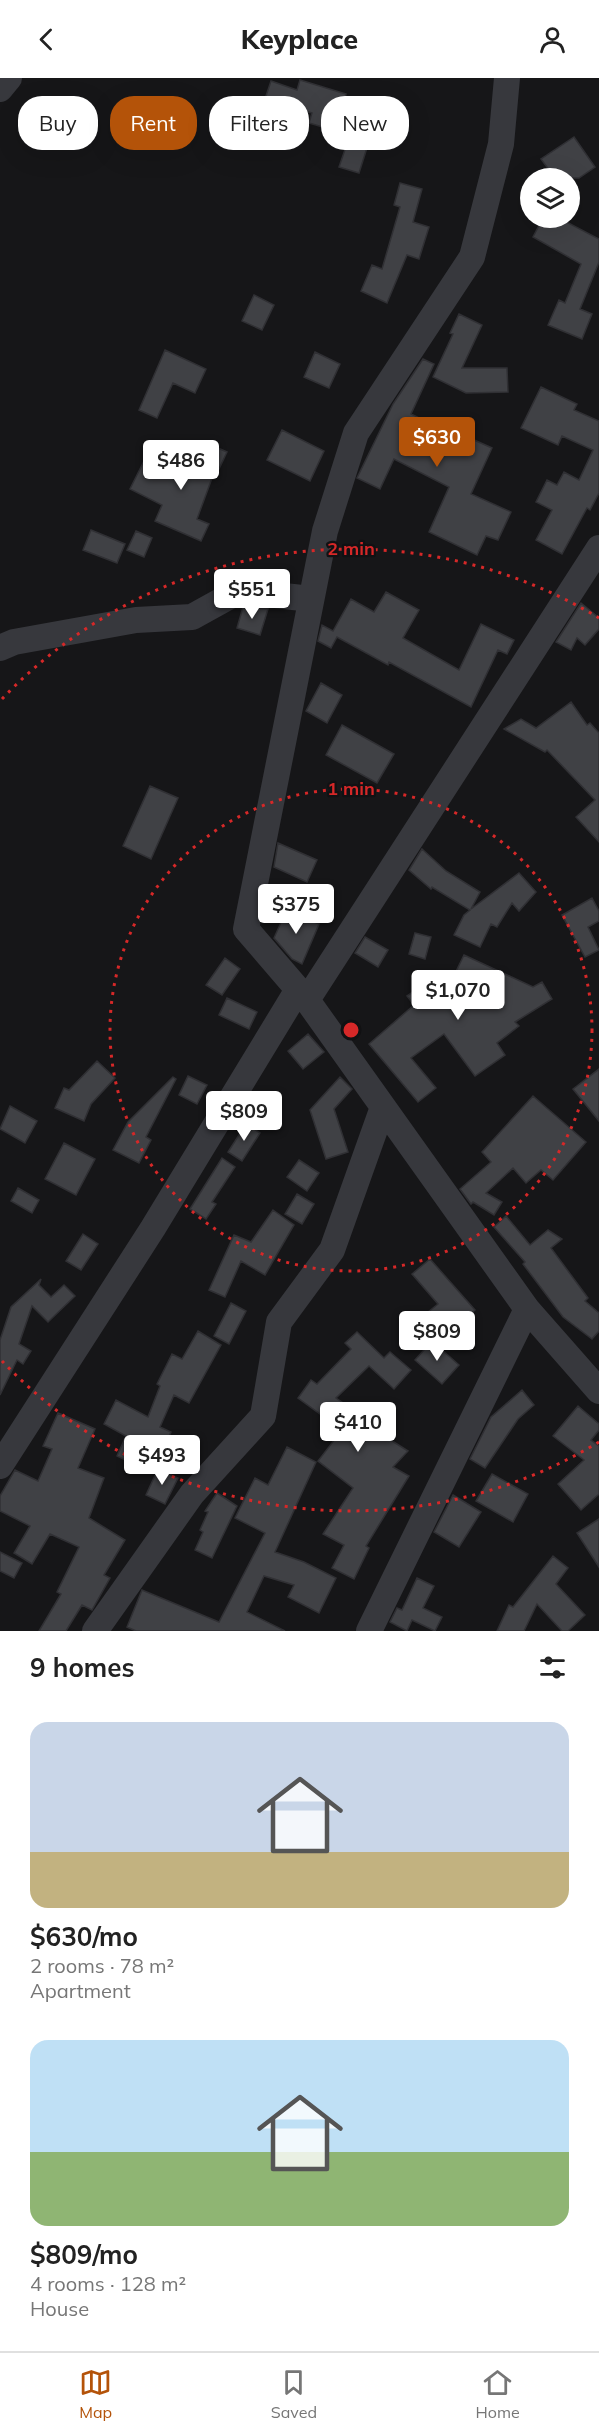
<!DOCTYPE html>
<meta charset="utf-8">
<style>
body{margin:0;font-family:Mulish,sans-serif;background:#f6f6f6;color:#222;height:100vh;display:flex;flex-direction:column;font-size:22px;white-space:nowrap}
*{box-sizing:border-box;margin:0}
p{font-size:20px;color:#767676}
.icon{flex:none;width:33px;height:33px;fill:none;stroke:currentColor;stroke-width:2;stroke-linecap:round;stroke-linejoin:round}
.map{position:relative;height:1553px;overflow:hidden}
.drawer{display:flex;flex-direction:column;background:#fff;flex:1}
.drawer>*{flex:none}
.guide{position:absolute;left:18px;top:18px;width:564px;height:54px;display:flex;gap:12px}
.buttons{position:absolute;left:520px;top:90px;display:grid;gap:12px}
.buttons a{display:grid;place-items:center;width:60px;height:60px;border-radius:50%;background:#fff;box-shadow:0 6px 24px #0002;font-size:30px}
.price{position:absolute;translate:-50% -51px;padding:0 14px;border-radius:6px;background:#fff;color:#222;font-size:20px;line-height:39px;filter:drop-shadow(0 2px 3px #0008)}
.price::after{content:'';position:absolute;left:50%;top:36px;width:18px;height:14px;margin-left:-9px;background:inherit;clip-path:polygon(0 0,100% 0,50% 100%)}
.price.on{background:#b45309;color:#fff}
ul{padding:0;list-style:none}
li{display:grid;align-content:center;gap:12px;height:318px;padding:0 30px}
li span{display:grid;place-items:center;height:186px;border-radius:18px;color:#555}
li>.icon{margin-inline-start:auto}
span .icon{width:108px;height:108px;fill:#fffc;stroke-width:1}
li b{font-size:26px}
h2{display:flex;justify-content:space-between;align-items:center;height:72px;padding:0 30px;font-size:26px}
.tag{padding:0 21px;border-radius:24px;background:#fff;box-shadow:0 6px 24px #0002;font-size:21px;line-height:54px}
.tag.on{background:#b45309;color:#fff}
header{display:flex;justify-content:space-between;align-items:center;height:78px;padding:0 30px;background:#fff;font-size:27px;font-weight:800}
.dock{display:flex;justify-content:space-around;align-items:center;height:84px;border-top:2px solid #e0e0e0;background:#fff;font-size:16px;color:#767676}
.dock a{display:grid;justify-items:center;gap:3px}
.dock .on{color:#b45309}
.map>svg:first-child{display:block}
</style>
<header><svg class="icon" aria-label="back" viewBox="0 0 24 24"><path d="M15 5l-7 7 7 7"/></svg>Keyplace<svg class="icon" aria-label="person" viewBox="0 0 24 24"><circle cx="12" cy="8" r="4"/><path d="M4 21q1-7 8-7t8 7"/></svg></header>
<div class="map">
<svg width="599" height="1553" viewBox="0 0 599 1553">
<rect width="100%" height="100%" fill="#161618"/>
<path fill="#404145" stroke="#303034" stroke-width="1.5" d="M 300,2 L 346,16 L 345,20 L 377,26 L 372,54 L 359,95 L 339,89 L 350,57 L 309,45 L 312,35 L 265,21 L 271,3 L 297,12 Z
M 574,59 L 595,89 L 579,100 L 555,100 L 541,81 Z
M 400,105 L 422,111 L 413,144 L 429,149 L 419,181 L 407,177 L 387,225 L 361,213 L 372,187 L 382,191 L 400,129 L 394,127 Z
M 543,140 L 559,140 L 599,161 L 599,184 L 580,231 L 592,236 L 582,261 L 548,247 L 559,222 L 565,225 L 581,186 L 533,159 Z
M 254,217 L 274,227 L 262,252 L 242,243 Z
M 459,236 L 482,247 L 462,290 L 507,290 L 508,314 L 466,315 L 433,299 L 453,256 L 450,255 Z
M 165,272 L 206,291 L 195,315 L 173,305 L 157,340 L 139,332 Z
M 315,274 L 340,286 L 329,310 L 304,299 Z
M 423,281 L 434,286 L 411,336 L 461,361 L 463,357 L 492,370 L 471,416 L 511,434 L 498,462 L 486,458 L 477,477 L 429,454 L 449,409 L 394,381 L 380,411 L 357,400 L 393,326 Z
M 541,309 L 577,326 L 574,332 L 599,343 L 599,415 L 590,432 L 587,430 L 562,476 L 536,462 L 552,432 L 536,424 L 547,402 L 557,407 L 564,394 L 579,402 L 593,372 L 562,358 L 558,367 L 521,350 Z
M 282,352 L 324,373 L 310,403 L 267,382 Z
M 204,364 L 227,374 L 218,393 L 215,392 L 197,441 L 209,446 L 201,463 L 155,443 L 162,427 L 130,411 L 145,381 L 186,401 Z
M 91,452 L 125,466 L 117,485 L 83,472 Z
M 136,453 L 152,460 L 144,479 L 127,472 Z
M 386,514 L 419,532 L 403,560 L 459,592 L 481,546 L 514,562 L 507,576 L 498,572 L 471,629 L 389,584 L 388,587 L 337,559 L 331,570 L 318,563 L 322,547 L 333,553 L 351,521 L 374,534 Z
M 581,525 L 599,540 L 599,551 L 585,567 L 577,560 L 571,572 L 556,564 Z
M 243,529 L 268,531 L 260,557 L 237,550 Z
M 321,605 L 342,617 L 327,645 L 306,633 Z
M 571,624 L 587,647 L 590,645 L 599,655 L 599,764 L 576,739 L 595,722 L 547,672 L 545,674 L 504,651 L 521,641 L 536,650 Z
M 342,647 L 394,676 L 377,705 L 326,677 Z
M 150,708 L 178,720 L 151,781 L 123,768 Z
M 278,765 L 317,782 L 307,804 L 274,789 Z
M 422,771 L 446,793 L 480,814 L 471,831 L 519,795 L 536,814 L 519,833 L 512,825 L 497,849 L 491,846 L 480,869 L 454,857 L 464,837 L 470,832 L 432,809 L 431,811 L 409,792 Z
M 592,820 L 599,833 L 599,843 L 588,849 L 599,872 L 585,879 L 562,837 Z
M 287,831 L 319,846 L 302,886 L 292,881 L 274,860 Z
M 415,855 L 431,859 L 425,881 L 409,876 Z
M 365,859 L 388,872 L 378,889 L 355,875 Z
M 464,877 L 533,909 L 542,904 L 552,921 L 515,944 L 519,948 L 497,965 L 505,977 L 475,998 L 444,956 L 411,980 L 436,1010 L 418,1024 L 369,966 L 414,927 L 407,918 L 438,897 L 447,912 Z
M 225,880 L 240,891 L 222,917 L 206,907 Z
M 227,920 L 257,934 L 249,951 L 219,937 Z
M 308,956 L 324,974 L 303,991 L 288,973 Z
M 97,983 L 115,1000 L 91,1026 L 84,1043 L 55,1030 L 64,1010 L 69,1012 Z
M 599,991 L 599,1043 L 573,1011 Z
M 188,998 L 207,1007 L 197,1026 L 179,1017 Z
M 173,999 L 176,1001 L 146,1059 L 151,1062 L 139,1085 L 113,1072 L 128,1044 Z
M 340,999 L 352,1011 L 334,1031 L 348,1074 L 326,1081 L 310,1032 Z
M 533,1018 L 586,1064 L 553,1102 L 541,1092 L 526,1105 L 513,1090 L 486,1115 L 502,1124 L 494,1137 L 473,1124 L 471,1126 L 460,1111 L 491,1084 L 482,1074 Z
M 10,1028 L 37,1043 L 25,1065 L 0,1051 Z
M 246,1046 L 260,1055 L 242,1083 L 228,1074 Z
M 64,1065 L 95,1081 L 76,1117 L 45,1101 Z
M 222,1080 L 235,1089 L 212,1124 L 216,1126 L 206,1141 L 190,1131 Z
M 299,1082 L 319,1095 L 307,1113 L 287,1099 Z
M 18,1110 L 39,1122 L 32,1135 L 11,1123 Z
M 297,1116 L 314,1126 L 302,1146 L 285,1136 Z
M 273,1132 L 294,1147 L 265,1197 L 241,1183 L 225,1219 L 209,1212 L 234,1157 L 251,1164 Z
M 506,1138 L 530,1167 L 548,1152 L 562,1161 L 551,1170 L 588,1220 L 585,1223 L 599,1235 L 599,1253 L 592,1261 L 563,1239 L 523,1186 L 525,1184 L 494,1149 Z
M 83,1156 L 98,1166 L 81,1192 L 66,1183 Z
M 430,1181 L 475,1232 L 447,1257 L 428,1234 L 438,1226 L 412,1196 Z
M 41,1201 L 39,1207 L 51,1219 L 64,1207 L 75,1218 L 48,1244 L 32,1228 L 19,1266 L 31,1273 L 23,1286 L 17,1282 L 0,1317 L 0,1262 L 11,1229 Z
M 231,1225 L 246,1233 L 229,1266 L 214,1258 Z
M 198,1253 L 221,1267 L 189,1325 L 174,1317 L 160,1349 L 171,1354 L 152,1395 L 117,1378 L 126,1358 L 104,1346 L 116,1322 L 148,1339 L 160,1308 L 157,1306 L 172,1276 L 182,1281 Z
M 357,1254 L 384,1280 L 390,1274 L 411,1292 L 394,1311 L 369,1288 L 336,1320 L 346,1327 L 343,1332 L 408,1373 L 393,1389 L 409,1398 L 366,1468 L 369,1470 L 354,1501 L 332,1490 L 344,1467 L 323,1456 L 353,1410 L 318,1383 L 342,1352 L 298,1320 L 311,1302 L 317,1306 L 351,1271 L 345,1265 Z
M 432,1263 L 459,1287 L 442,1306 L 415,1282 Z
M 522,1312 L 534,1327 L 518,1341 L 485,1390 L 470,1381 L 491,1339 Z
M 578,1328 L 599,1346 L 599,1352 L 591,1362 L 599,1368 L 599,1416 L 581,1432 L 558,1406 L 584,1382 L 553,1358 Z
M 58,1335 L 95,1351 L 78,1390 L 104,1400 L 89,1440 L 125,1462 L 104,1497 L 110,1500 L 92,1532 L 82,1527 L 66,1553 L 39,1553 L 61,1516 L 57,1514 L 79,1469 L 50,1456 L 32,1486 L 14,1475 L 30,1448 L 0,1433 L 0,1418 L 15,1392 L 38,1403 L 52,1371 L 43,1368 Z
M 287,1369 L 316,1384 L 275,1474 L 304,1484 L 336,1500 L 319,1535 L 288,1519 L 294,1507 L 264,1498 L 247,1534 L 285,1553 L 136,1553 L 127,1549 L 142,1512 L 219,1544 L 265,1455 L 235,1440 L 255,1400 L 268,1407 Z
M 158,1391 L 178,1400 L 165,1426 L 146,1417 Z
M 492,1396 L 528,1416 L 513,1444 L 476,1423 Z
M 217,1415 L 237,1428 L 212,1480 L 195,1472 L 203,1454 L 200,1452 L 208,1434 L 205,1433 Z
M 453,1417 L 481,1434 L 459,1469 L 434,1454 Z
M 599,1441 L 599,1489 L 577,1455 Z
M 0,1474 L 22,1485 L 14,1500 L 0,1493 Z
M 553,1478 L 568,1490 L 556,1506 L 585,1537 L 568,1553 L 562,1553 L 537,1526 L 524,1553 L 497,1553 L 509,1527 L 513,1529 Z
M 417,1500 L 434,1508 L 423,1530 L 442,1539 L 435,1553 L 412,1542 L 407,1553 L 390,1544 L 397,1530 L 402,1532 Z"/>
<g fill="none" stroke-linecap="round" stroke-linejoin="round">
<path stroke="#37383d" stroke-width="26" d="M 507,0 L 501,66 L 472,179 L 356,355 L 325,453 L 246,851 L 307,922 L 527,1231 L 599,1313
M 0,11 L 9,0
M 0,570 L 14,564 L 136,542 L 192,539 L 239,513 L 311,521
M 307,922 L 599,470
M 0,1388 L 153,1150 L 297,913
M 95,1553 L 192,1416 L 263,1338 L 279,1244 L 332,1172 L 383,1029
M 369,1553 L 527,1231"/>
</g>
<g fill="none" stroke="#d62828" stroke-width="3" stroke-dasharray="3 6">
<circle cx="351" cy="952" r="241"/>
<path d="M599 1364A481 481 0 0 1 2 1283M2 621A481 481 0 0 1 599 540"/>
</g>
<circle cx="351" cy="952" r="9" fill="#d62828" stroke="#111113" stroke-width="3"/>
<g font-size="18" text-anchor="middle" font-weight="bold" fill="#d62828" stroke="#111113" stroke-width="4.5" stroke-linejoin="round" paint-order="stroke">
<text x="351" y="477">2 min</text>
<text x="351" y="717">1 min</text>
</g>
</svg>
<div class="buttons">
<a><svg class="icon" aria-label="layers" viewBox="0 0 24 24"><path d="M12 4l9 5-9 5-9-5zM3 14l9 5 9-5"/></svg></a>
</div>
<b class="price on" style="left:437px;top:390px">$630</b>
<b class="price" style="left:181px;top:413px">$486</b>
<b class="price" style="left:252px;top:542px">$551</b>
<b class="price" style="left:296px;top:857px">$375</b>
<b class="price" style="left:458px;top:943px">$1,070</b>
<b class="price" style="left:244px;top:1064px">$809</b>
<b class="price" style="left:437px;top:1284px">$809</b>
<b class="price" style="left:358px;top:1375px">$410</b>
<b class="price" style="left:162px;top:1408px">$493</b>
<div class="guide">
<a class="tag">Buy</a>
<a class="tag on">Rent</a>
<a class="tag">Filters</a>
<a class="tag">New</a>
</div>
</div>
<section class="drawer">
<h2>9 homes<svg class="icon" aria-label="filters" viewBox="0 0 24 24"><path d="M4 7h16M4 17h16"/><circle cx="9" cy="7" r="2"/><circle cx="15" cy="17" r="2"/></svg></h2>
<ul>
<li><span style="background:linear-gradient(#c9d6e8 70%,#c2b280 0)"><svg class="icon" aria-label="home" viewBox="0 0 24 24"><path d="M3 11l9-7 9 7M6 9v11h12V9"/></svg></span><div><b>$630/mo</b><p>2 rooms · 78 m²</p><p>Apartment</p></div></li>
<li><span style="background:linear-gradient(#bfe0f5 60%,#8fb573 0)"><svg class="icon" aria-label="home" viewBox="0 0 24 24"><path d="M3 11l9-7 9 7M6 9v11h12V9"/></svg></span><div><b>$809/mo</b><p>4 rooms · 128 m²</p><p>House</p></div></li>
</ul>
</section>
<nav class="dock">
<a class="on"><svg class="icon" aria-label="map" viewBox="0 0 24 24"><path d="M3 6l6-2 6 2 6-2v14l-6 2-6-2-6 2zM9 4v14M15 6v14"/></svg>Map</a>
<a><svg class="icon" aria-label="saved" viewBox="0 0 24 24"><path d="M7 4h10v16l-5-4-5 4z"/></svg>Saved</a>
<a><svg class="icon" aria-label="home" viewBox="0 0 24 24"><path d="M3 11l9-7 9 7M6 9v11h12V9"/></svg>Home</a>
</nav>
